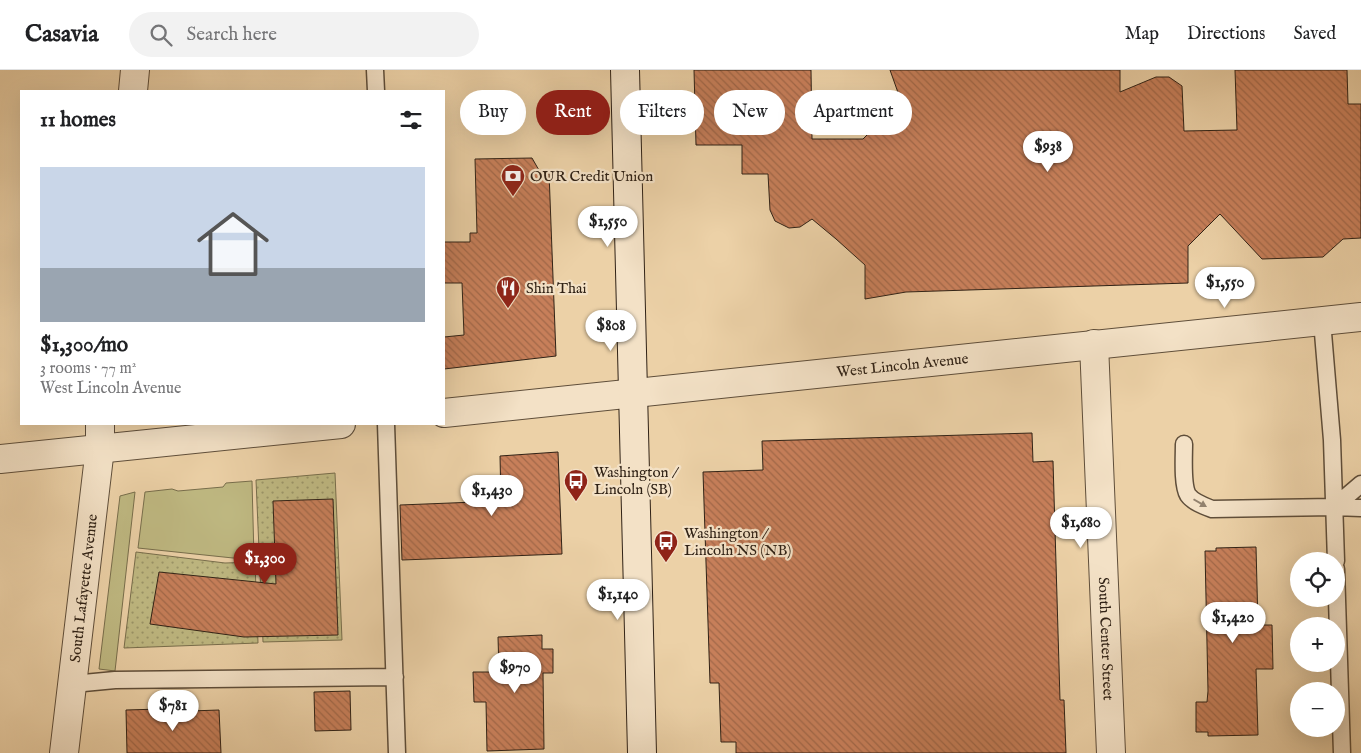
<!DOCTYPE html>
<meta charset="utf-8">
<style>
body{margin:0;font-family:"IM FELL English",serif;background:#f2f2f2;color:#202124;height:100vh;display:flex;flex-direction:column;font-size:19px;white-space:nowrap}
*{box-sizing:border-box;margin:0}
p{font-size:16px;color:#757577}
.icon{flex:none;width:28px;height:28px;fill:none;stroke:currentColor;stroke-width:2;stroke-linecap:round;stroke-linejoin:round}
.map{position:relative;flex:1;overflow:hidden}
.drawer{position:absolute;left:20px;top:20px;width:425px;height:335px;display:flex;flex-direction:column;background:#fff;border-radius:0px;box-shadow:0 5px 20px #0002}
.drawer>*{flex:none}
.hud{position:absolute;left:460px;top:20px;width:475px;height:45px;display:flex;gap:10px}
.tools{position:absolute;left:1290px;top:482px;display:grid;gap:10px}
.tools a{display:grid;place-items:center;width:55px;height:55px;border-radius:50%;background:#fff;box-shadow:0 5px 20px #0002;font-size:25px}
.price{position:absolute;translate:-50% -42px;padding:0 11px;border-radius:18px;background:#fff;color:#222;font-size:16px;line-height:32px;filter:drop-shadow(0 1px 2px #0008)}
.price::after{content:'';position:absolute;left:50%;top:30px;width:15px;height:11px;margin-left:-8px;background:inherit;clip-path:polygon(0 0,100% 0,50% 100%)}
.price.active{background:#8f2418;color:#fff}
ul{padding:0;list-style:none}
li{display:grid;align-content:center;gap:10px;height:265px;padding:0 20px}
li span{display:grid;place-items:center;height:155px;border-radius:0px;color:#555}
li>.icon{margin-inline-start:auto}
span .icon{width:90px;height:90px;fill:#fffc;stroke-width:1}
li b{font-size:21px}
h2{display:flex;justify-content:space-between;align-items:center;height:60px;padding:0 20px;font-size:21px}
.chip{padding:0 18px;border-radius:22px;background:#fff;box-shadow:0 5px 20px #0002;font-size:18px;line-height:45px}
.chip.active{background:#8f2418;color:#fff}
header{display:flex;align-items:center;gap:30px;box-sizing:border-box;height:70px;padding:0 25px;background:#fff;border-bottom:1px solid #e0e0e0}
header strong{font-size:24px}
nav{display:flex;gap:28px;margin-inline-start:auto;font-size:18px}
.search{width:350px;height:45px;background:#f2f2f2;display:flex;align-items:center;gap:12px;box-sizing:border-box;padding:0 18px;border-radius:28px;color:#757577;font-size:19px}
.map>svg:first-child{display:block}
</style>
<header>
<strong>Casavia</strong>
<div class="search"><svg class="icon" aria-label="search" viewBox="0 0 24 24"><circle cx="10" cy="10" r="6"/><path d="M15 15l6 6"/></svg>Search here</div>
<nav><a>Map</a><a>Directions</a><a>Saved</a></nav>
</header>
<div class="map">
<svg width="1361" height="683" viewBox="0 0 1361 683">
<defs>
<pattern id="garden-dots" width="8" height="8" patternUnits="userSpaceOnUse" patternTransform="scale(1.25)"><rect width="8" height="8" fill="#bfb982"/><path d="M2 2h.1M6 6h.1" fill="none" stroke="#9c9669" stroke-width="1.8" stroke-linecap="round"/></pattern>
<pattern id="building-back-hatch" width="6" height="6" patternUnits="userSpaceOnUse" patternTransform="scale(1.25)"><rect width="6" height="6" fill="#c77f5a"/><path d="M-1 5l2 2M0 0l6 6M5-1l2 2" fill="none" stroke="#a26849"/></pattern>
</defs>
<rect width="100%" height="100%" fill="#ecd1a7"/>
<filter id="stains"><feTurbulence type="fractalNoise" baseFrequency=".004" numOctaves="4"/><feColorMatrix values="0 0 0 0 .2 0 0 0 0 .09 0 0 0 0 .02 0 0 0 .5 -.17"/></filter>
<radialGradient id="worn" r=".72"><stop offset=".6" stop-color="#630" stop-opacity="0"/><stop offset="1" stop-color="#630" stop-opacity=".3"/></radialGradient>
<path fill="#bfb982" stroke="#786e4c" d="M 252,411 L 254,488 L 233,488 L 138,478 L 145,422 L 172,419 L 178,421 L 223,417 L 226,413 Z
M 135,422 L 115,601 L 99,599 L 120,426 Z"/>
<path fill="url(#garden-dots)" stroke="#786e4c" d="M 335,403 L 342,570 L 263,572 L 256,410 Z
M 136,482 L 225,493 L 255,492 L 258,573 L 124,578 Z"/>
<path fill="url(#building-back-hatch)" stroke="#302216" d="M 694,0 L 811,0 L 812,69 L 863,69 L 901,31 L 890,0 L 1120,0 L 1120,22 L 1156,7 L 1169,7 L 1182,16 L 1184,61 L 1237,60 L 1235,0 L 1347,0 L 1348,34 L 1361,34 L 1361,168 L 1343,169 L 1323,187 L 1262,189 L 1220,144 L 1188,176 L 1188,213 L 906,222 L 865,229 L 865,195 L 836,169 L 812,149 L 800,157 L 789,158 L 775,151 L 770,140 L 768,104 L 742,104 L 742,75 L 696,75 Z
M 532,88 L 540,102 L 549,102 L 556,286 L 444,299 L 444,267 L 464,265 L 462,213 L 444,213 L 444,172 L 470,172 L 470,163 L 477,163 L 475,89 Z
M 1032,363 L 1033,392 L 1053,391 L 1060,630 L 1064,630 L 1066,683 L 736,683 L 736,672 L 721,672 L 719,613 L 710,613 L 703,402 L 763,400 L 762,371 Z
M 558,382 L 562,484 L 402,490 L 400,435 L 501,431 L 500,386 Z
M 333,429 L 338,565 L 244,567 L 150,554 L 159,502 L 276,514 L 273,431 Z
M 1256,477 L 1258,555 L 1272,555 L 1273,599 L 1256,599 L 1258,665 L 1208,666 L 1208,662 L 1196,662 L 1196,632 L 1207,632 L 1208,621 L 1205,481 L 1216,481 L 1216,478 Z
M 542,565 L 542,579 L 553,579 L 553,603 L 543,603 L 544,679 L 487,681 L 486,632 L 474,632 L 473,602 L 499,602 L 498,567 Z
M 350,621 L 351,660 L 315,661 L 314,622 Z
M 161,639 L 161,642 L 219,640 L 221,683 L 127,683 L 126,640 Z"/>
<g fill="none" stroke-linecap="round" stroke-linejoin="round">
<g stroke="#5f4e3a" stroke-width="19">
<path id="service" d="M 375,0 L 376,21
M 1322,251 L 1332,370 L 1336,491
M 386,354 L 397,683
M 1184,374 C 1184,386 1182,415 1188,425 C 1193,432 1204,436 1212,439 L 1334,437 L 1361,438
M 1334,437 L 1361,414
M 1336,499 L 1342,683
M 73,614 L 115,610 L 395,607"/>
</g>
<g stroke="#5f4e3a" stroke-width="30">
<g id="minor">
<path d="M 133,21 L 135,0"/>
<path id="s1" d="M 1094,274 L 1111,683"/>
<path id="s2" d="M 64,683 L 100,378 L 100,354"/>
</g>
</g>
<g stroke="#5f4e3a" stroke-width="30">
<g id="tertiary">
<path id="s3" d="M 444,343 L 1361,247"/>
<path d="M 0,389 L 341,354"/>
</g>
</g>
<g stroke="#302216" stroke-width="30">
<path id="secondary" d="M 625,0 L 642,683"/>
</g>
<use href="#service" stroke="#f3e1c6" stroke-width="16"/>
<use href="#minor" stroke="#f3e1c6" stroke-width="28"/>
<use href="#tertiary" stroke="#f3e1c6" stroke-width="28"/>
<use href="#secondary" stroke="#f3e1c6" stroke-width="28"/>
</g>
<defs><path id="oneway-solid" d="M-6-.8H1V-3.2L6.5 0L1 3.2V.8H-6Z" transform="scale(1.25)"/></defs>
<use fill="#92826e" href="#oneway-solid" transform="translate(1200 433) rotate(30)"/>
<defs>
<g id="bank-pin" transform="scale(1.25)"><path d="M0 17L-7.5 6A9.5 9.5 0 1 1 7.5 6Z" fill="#8f2418" stroke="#f3e1c6"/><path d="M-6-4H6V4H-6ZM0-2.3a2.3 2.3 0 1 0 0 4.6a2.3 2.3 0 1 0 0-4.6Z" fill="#fff"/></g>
<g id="restaurant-pin" transform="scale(1.25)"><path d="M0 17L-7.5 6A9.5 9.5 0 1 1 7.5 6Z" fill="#8f2418" stroke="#f3e1c6"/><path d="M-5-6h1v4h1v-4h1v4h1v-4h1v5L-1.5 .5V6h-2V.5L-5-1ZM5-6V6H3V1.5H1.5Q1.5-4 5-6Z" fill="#fff"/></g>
<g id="bus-pin" transform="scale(1.25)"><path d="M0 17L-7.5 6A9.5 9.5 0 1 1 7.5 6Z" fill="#8f2418" stroke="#f3e1c6"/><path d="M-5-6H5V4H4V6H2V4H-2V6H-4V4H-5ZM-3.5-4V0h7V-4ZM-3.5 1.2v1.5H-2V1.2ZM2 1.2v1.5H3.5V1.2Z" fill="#fff"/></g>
</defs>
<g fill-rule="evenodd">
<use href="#bank-pin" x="513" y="106"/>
<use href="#restaurant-pin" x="508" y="218"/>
<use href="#bus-pin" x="576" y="411"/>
<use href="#bus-pin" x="666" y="472"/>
</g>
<g text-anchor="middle" stroke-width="4.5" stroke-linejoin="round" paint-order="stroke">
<g font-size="15" fill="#302216" stroke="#f3e1c6" text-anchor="start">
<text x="530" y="111">OUR Credit Union</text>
<text x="526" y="223">Shin Thai</text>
<text x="594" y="407">Washington /<tspan x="594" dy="17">Lincoln (SB)</tspan></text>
<text x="684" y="468">Washington /<tspan x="684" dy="17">Lincoln NS (NB)</tspan></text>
</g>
<g font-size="15" fill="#302216" stroke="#f3e1c6">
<text dy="5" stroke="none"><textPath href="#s3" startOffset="461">West Lincoln Avenue</textPath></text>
<text dy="5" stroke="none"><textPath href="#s2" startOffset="166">South Lafayette Avenue</textPath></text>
<text dy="5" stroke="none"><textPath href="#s1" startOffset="295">South Center Street</textPath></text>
</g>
</g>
<rect width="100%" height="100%" filter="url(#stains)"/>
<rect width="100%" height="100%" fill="url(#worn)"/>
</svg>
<div class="tools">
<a><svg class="icon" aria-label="locate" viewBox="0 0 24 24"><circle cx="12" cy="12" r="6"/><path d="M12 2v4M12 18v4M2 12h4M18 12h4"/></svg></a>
<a>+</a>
<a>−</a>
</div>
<b class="price" style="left:1048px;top:103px">$938</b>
<b class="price" style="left:608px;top:178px">$1,550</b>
<b class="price" style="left:1225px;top:239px">$1,550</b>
<b class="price" style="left:611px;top:282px">$808</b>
<b class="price" style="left:492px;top:447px">$1,430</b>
<b class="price" style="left:1081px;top:479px">$1,680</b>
<b class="price active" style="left:265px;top:515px">$1,300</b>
<b class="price" style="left:618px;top:551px">$1,140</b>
<b class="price" style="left:1233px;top:574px">$1,420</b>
<b class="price" style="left:515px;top:624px">$970</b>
<b class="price" style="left:173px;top:662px">$781</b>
<div class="hud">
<a class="chip">Buy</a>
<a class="chip active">Rent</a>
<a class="chip">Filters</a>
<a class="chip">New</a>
<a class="chip">Apartment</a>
</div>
<section class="drawer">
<h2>11 homes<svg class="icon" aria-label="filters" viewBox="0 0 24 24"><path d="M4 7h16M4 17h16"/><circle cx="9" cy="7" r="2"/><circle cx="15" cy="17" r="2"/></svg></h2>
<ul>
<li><span style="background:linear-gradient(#c9d6e8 65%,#9aa5b1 0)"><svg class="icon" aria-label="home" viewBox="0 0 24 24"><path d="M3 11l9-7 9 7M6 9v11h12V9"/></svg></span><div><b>$1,300/mo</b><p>3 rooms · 77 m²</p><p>West Lincoln Avenue</p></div></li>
</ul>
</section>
</div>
